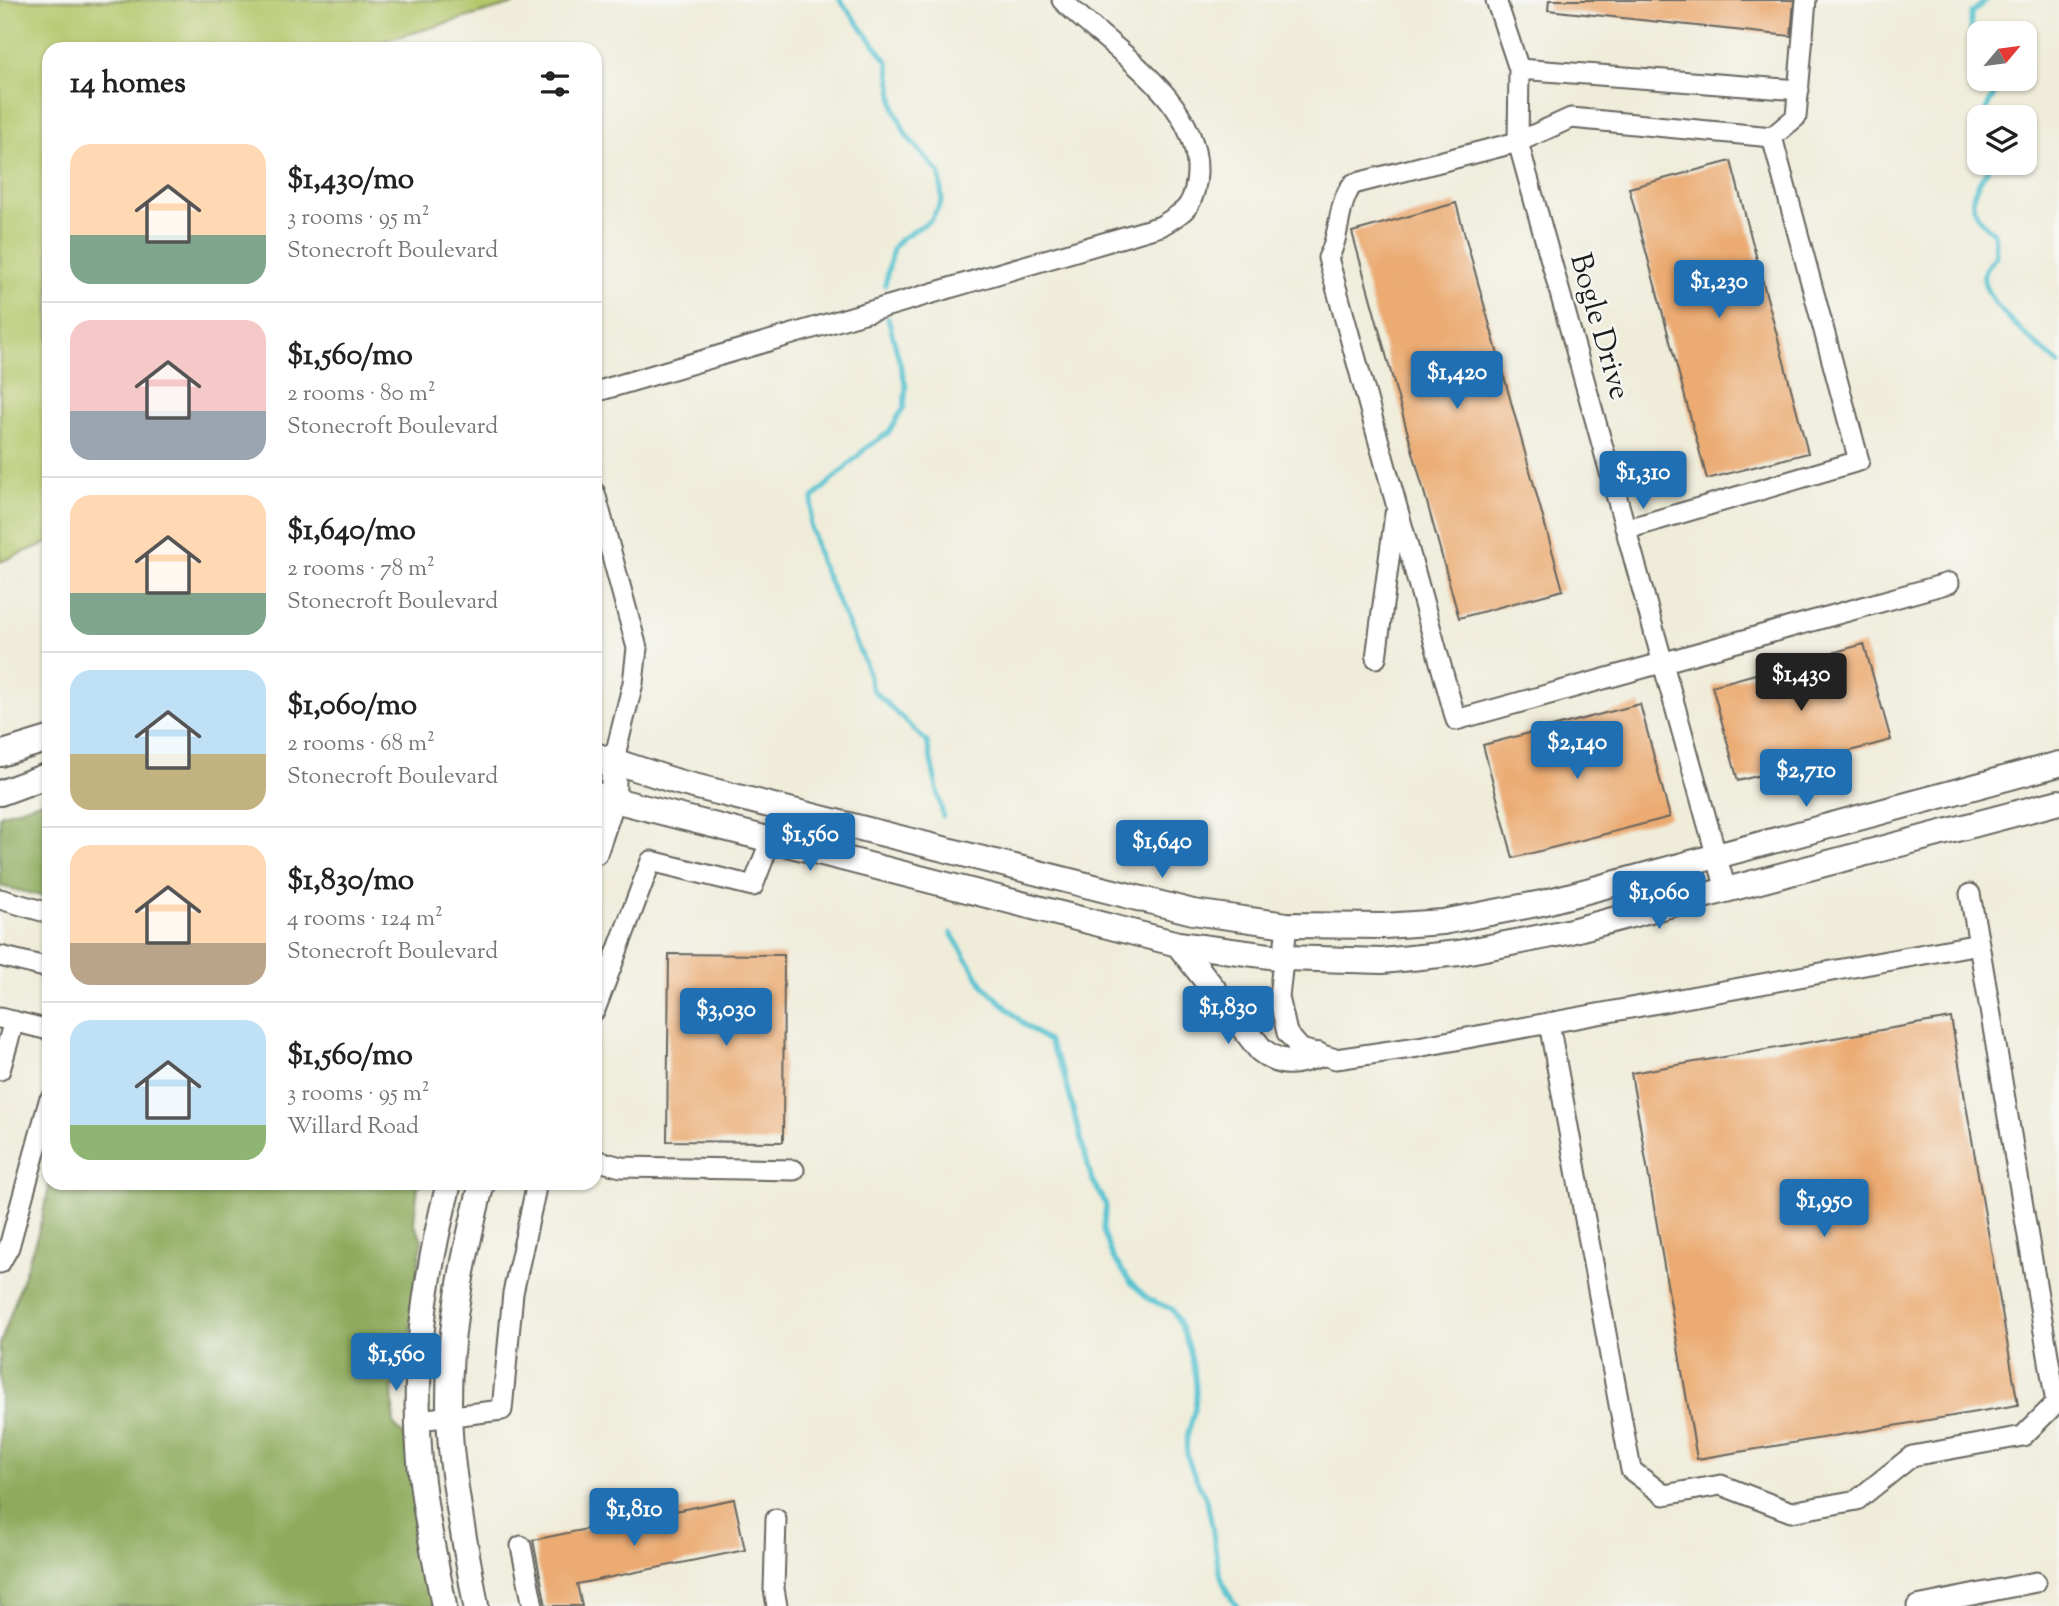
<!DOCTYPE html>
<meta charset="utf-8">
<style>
body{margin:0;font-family:"Sorts Mill Goudy",serif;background:#f2f2f2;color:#222;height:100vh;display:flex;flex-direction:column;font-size:26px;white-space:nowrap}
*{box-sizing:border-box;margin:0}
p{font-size:23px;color:#767676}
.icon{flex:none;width:38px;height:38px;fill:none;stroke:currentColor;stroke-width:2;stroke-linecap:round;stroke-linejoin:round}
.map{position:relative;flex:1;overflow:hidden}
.drawer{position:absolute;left:42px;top:42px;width:560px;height:1148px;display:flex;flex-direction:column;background:#fff;border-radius:21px;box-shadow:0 2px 5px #0004}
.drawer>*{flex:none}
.needle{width:46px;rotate:61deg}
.tools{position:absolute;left:1967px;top:21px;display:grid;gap:14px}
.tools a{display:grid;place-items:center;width:70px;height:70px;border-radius:14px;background:#fff;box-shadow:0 2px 5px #0004;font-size:35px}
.price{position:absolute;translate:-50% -60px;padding:0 16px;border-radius:7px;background:#1f6fb2;color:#fff;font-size:23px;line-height:46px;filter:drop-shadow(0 2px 4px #0008)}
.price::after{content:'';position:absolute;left:50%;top:42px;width:21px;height:16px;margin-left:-10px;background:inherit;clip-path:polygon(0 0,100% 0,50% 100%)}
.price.active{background:#222;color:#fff}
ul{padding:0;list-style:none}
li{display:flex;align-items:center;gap:21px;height:175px;padding:0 28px}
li+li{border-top:2px solid #e0e0e0}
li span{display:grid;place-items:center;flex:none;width:196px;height:140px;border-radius:21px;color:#555}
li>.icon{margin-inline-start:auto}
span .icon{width:84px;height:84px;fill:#fffc;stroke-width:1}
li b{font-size:30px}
h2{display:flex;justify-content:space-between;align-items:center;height:84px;padding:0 28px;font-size:30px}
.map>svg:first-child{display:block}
</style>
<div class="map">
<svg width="2059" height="1606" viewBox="0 0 2059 1606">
<rect width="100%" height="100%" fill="#f6f6f2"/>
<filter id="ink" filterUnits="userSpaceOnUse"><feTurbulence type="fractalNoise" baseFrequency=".0143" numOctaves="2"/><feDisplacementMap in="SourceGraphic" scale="14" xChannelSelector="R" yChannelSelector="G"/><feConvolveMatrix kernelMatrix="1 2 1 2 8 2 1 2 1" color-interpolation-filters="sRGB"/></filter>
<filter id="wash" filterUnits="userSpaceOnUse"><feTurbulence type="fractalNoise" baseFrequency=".00686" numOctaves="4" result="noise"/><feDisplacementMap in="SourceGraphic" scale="28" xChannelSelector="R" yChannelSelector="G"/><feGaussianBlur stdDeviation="1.57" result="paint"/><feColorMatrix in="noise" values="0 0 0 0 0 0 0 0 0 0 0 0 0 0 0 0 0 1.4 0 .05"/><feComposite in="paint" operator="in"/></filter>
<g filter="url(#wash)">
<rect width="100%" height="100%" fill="#efecd9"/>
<path fill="#b3c669" stroke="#687142" stroke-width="2" d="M 0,0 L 528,0 L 356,49 L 49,49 L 49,542 L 0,562 Z"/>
<path fill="#8eab5d" stroke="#55643c" stroke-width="2" d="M 49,799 L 49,898 L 0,886 L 0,815 Z
M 50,1183 L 424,1183 L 418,1186 L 414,1223 L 422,1239 L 412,1308 L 409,1368 L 406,1377 L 392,1388 L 394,1425 L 404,1435 L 410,1456 L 435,1606 L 0,1606 L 0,1345 L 39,1230 Z"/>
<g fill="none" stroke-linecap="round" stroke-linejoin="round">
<path stroke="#57c3d0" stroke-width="5" d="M 840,0 L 888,62 L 895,109 L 906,135 L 940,174 L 942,201 L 931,220 L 901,239 L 893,248 L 885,285
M 1979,41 L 1971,31 L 1971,13 L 1987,0
M 1992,117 L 1986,109 L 2000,84 L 1999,79
M 1992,163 C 1971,195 1961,204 1994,233 L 1996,256 C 1992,261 1985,268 1984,274 C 1979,301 2040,346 2059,364
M 888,318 L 906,386 L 904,407 L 888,433 L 866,448 L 813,498 L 810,524 L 820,561 L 866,665 L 872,689 L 927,742 L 943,816
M 951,933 L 983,985 L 1025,1025 L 1049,1042 L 1063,1072 L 1092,1180 L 1106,1205 L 1103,1231 L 1112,1256 L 1131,1283 L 1150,1300 L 1172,1309 C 1187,1334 1200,1378 1195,1407 C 1192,1424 1184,1436 1187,1454 C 1190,1470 1200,1485 1206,1499 C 1218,1536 1211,1576 1237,1606"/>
</g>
<g id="blocks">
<path fill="#ebab72" d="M 1549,0 L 1794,0 L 1791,36 L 1548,10 Z
M 1731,161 L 1808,453 L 1707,479 L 1629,188 Z
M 1456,203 L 1563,590 L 1459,618 L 1352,232 Z
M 1864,644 L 1891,740 L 1738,781 L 1712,686 Z
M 1640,704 L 1670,817 L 1513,858 L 1483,745 Z
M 669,954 L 784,955 L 783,1142 L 667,1141 Z
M 1951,1018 L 2018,1405 L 1697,1459 L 1631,1073 Z
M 734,1499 L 745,1550 L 577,1584 L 582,1606 L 546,1606 L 533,1540 Z"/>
</g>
</g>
<g filter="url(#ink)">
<use href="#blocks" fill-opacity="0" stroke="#66655e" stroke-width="2"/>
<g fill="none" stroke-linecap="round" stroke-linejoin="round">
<g stroke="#66655e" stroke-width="23">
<path id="minor" d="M 1496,0 L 1519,69 L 1518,142 L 1726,890
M 1519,69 L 1799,90
M 1772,137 L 1796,117 L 1806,0
M 595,392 L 1161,226 C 1168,221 1181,215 1187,207 C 1194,198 1197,182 1197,172 C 1199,98 1107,46 1062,0
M 595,493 L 637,648 L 633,683 L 614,759
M 1627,529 L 1859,461 L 1772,137 L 1571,118 L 1518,142 L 1353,184 C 1337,203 1341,235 1328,258 L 1456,720 L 1949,583
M 1376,658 L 1395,514
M 1970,894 L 1979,944
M 0,899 L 49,913
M 1287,925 L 1279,997 L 1287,1033 L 1301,1049 L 1336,1059 L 1418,1047 L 1979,944 L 2056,1403 L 2023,1436 L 1912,1456 L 1857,1500 L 1791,1512 L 1721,1485 L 1664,1495 L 1631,1470 L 1549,1023
M 0,956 L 49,968
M 595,1010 L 651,861 L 753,886 L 771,839
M 0,1018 L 49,1030
M 0,1070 L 14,1021
M 595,1160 L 621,1167 L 794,1170
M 0,1263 L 9,1247 L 49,1101
M 419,1420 L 502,1410 L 513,1293 L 537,1183
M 776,1519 L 774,1589 L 777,1606
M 521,1546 L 533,1606
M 1917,1606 L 2036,1582"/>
</g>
<g stroke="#66655e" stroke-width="28">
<path id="major" d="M 0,754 L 49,739
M 595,755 L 678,782 L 1193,912 L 1287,925 L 1384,926 L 1443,922 L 1542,903 L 2059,764
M 0,793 L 49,775
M 595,795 L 1178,944 L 1285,958 L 1382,961 L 1459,953 L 1567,932 L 2059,802
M 595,852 L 613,799 L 614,759
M 1178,944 L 1261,1050 C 1283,1067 1292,1063 1318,1055
M 444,1606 C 434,1554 422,1501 419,1448 C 413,1359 427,1268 449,1183
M 476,1606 C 467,1553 456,1501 451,1448 C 443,1359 460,1268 482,1183"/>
</g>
<use href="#minor" stroke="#fff" stroke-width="19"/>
<use href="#major" stroke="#fff" stroke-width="24"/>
</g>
</g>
<g text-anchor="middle" stroke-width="5" stroke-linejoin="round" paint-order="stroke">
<g font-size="30" fill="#1c1c1c" stroke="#f6f6f2">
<text transform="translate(1601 326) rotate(74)" y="10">Bogle Drive</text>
</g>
</g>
</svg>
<div class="tools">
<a><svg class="needle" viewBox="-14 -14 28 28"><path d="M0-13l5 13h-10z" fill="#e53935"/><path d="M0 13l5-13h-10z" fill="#767676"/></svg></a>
<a><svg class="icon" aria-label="layers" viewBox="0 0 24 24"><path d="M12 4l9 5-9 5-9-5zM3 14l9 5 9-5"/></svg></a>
</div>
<b class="price" style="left:1719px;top:320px">$1,230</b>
<b class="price" style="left:1457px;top:411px">$1,420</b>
<b class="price" style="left:1643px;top:511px">$1,310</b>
<b class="price active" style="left:1801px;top:713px">$1,430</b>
<b class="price" style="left:1577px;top:781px">$2,140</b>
<b class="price" style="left:1806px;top:809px">$2,710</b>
<b class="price" style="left:810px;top:873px">$1,560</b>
<b class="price" style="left:1162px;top:880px">$1,640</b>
<b class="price" style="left:1659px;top:931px">$1,060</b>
<b class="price" style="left:1228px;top:1046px">$1,830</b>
<b class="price" style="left:726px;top:1048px">$3,030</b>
<b class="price" style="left:1824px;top:1239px">$1,950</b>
<b class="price" style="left:396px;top:1393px">$1,560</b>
<b class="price" style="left:634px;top:1548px">$1,810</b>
<section class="drawer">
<h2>14 homes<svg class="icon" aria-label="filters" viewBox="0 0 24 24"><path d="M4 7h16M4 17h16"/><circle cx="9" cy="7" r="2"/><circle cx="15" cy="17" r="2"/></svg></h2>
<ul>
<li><span style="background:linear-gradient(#ffd9b3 65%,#7fa58c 0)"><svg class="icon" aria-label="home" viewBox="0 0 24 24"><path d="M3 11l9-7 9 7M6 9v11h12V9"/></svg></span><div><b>$1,430/mo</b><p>3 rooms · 95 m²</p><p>Stonecroft Boulevard</p></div></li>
<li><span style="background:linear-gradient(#f6c9c9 65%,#9aa5b1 0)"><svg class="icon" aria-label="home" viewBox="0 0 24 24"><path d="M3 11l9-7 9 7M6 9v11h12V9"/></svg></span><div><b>$1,560/mo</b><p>2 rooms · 80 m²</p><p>Stonecroft Boulevard</p></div></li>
<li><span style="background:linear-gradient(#ffd9b3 70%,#7fa58c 0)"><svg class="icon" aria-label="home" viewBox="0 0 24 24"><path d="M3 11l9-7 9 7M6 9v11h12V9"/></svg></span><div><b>$1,640/mo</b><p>2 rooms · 78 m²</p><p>Stonecroft Boulevard</p></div></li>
<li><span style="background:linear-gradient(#bfe0f5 60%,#c2b280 0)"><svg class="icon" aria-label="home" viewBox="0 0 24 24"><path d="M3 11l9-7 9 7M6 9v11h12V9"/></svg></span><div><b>$1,060/mo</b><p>2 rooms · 68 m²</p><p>Stonecroft Boulevard</p></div></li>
<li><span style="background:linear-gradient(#ffd9b3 70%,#b9a48a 0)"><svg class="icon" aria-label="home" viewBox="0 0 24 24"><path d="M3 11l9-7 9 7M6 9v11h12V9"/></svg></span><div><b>$1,830/mo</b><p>4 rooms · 124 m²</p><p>Stonecroft Boulevard</p></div></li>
<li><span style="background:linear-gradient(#bfe0f5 75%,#8fb573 0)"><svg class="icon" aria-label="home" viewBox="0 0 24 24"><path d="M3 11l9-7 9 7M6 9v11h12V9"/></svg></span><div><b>$1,560/mo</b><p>3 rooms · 95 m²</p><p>Willard Road</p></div></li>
</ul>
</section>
</div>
